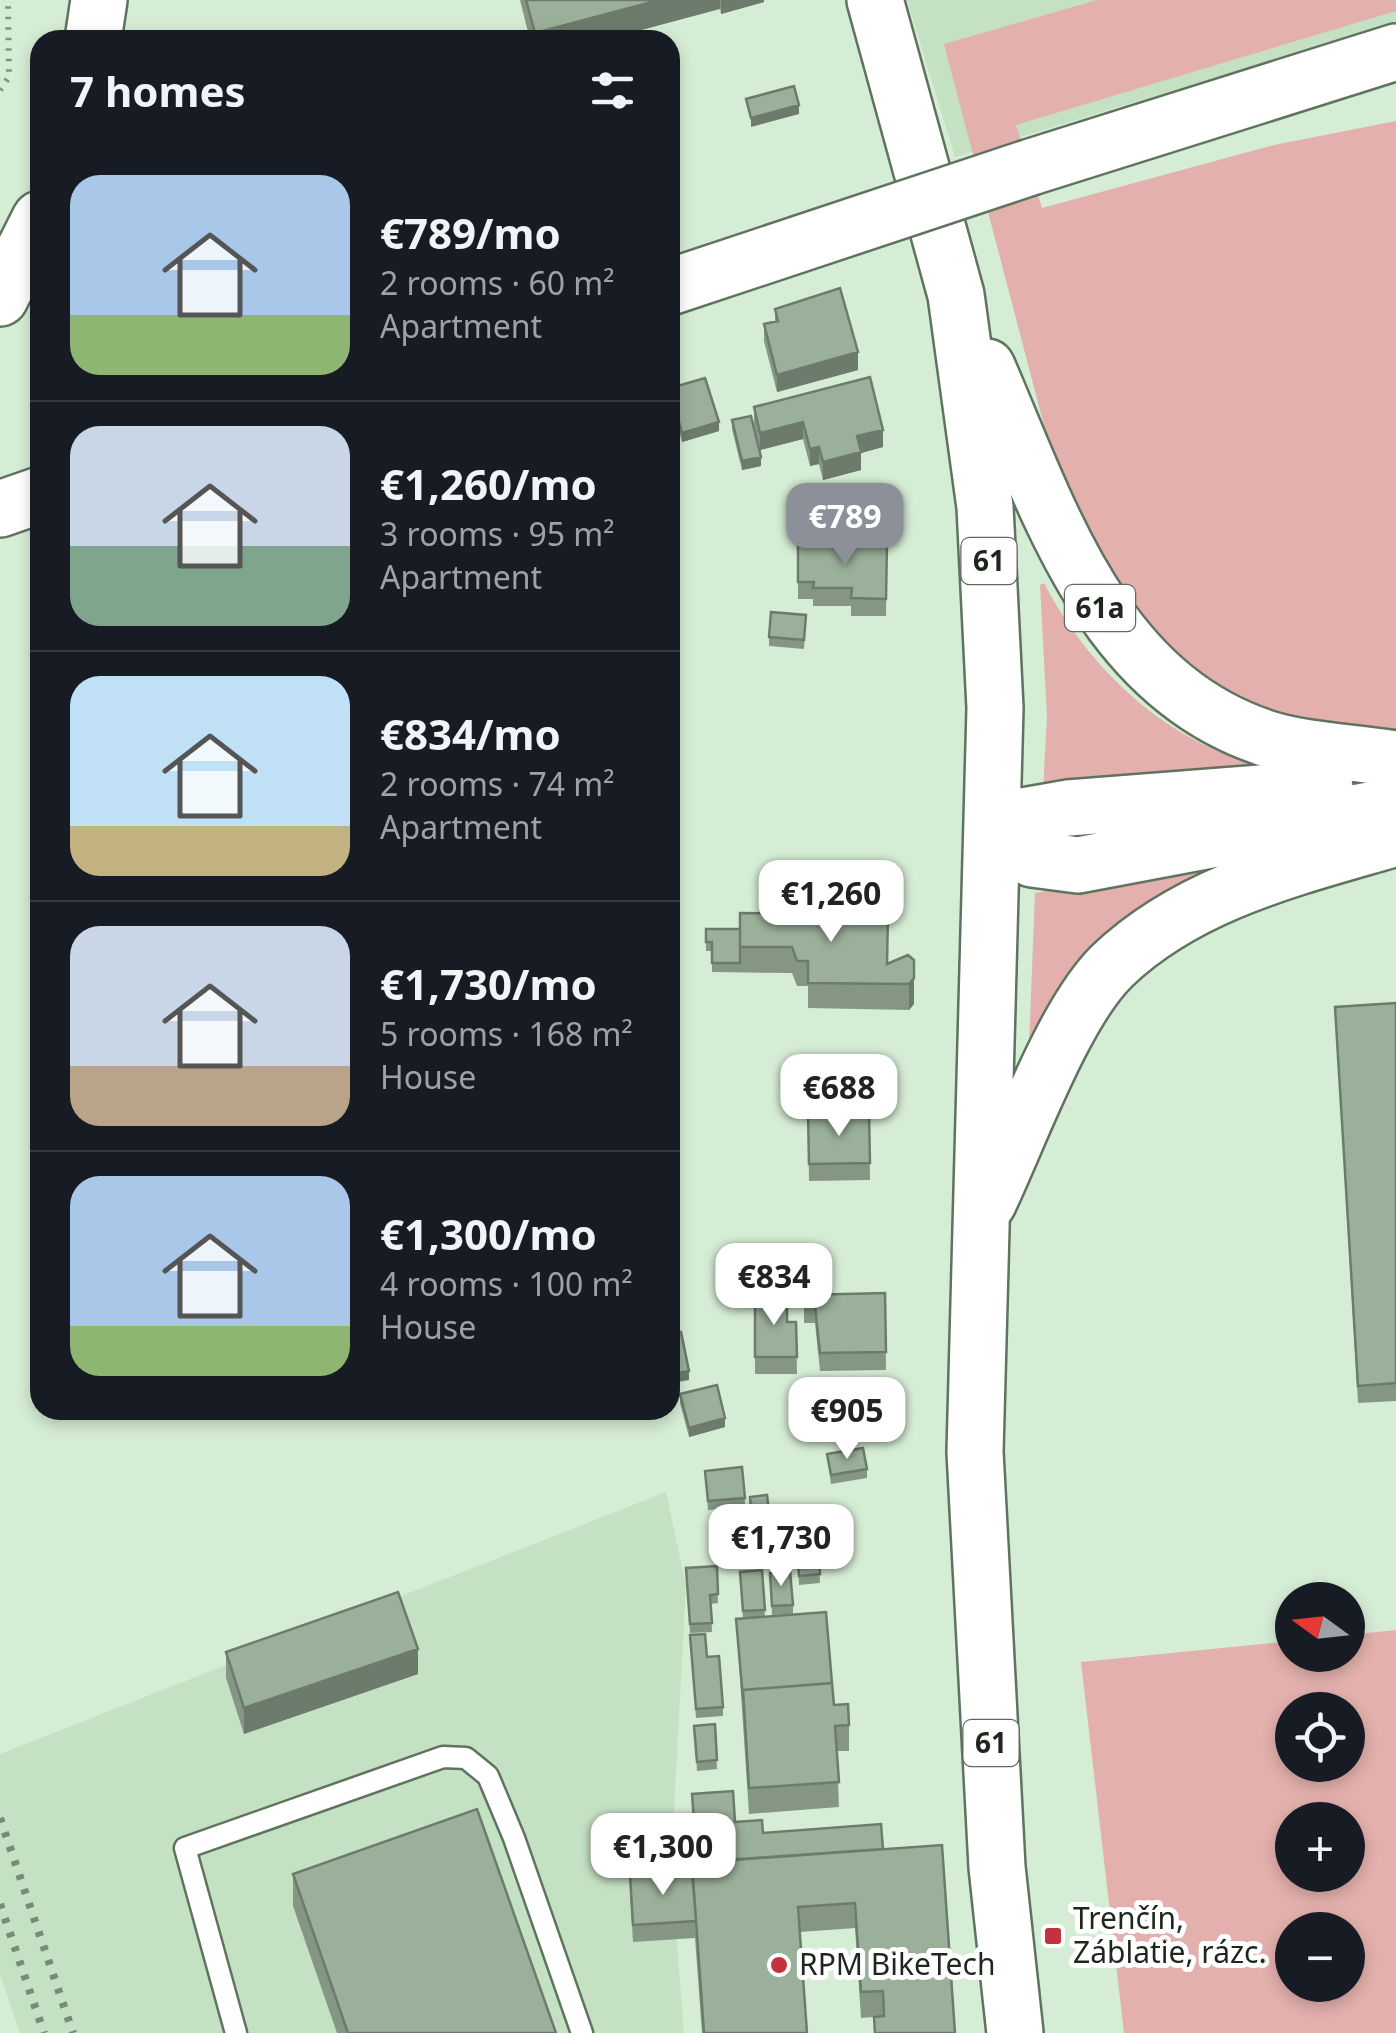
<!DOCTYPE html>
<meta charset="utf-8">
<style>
body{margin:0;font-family:"Noto Sans",sans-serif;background:#242831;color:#f1f3f6;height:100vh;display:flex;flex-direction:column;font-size:38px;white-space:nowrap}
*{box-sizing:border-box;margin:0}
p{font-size:32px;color:#9ea1a6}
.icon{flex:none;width:55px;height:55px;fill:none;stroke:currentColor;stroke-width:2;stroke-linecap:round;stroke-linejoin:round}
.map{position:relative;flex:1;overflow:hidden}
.sheet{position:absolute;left:30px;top:30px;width:650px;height:1390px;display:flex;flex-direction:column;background:#171b24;border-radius:30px;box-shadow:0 5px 15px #0003}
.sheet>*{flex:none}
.needle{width:65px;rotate:285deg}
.fabs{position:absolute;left:1275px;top:1582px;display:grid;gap:20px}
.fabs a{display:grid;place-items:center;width:90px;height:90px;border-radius:50%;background:#171b24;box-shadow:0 5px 15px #0003;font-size:50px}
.price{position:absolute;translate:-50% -85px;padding:0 22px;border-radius:20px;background:#fff;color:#222;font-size:32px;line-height:65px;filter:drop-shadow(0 2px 5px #0008)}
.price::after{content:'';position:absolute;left:50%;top:60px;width:30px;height:22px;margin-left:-15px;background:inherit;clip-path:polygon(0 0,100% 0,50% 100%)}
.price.current{background:#8c9099;color:#fff}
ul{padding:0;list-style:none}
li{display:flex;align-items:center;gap:30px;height:250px;padding:0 40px}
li+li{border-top:2px solid #363941}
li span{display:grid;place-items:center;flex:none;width:280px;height:200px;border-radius:30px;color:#555}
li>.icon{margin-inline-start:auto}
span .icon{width:120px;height:120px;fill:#fffc;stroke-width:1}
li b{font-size:42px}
h2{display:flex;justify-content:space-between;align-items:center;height:120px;padding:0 40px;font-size:42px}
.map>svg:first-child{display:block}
</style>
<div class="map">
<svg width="1396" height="2033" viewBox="0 0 1396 2033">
<rect width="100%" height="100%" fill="#d6edd5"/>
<path fill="#c5e1c4" d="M 907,0 L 1396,0 L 1396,22 L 955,157 Z
M 666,1492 L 686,1585 L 671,1868 L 684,2033 L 20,2033 L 0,1975 L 0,1754 Z"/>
<path fill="#e3b0ad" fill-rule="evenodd" d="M 1097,0 L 1396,0 L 1396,11 L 1016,125 L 1042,208 L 1274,145 L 1396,121 L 1396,730 L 1350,730 L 1261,713 L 1195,675 L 1110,584 L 1052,456 L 944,44 Z
M 1044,583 C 1088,668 1167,743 1262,766 L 1043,789 L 1047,717 L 1040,585 Z
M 1237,856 L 1029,1045 L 1035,893 Z
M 1396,1630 L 1396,2033 L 1124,2033 L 1081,1662 L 1292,1641 L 1292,1655 L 1348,1655 L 1348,1635 ZM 1292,1710 L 1348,1710 L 1348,1765 L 1292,1765 ZM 1348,1820 L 1348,1875 L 1292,1875 L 1292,1820 ZM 1348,1930 L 1348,1985 L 1292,1985 L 1292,1930 Z"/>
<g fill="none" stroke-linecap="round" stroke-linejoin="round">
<g stroke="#5f735e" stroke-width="25">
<path id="lane" d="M 236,2033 L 185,1848 L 443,1757 L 466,1758 L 488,1776 L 514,1838 L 582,2033"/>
</g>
<g stroke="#5f735e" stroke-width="60">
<path id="primary" d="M 875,0 L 956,295 L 985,507 L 995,708 L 975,1452 L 997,1867 L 1015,2033
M 93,40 L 99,0
M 1031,167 L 1396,52
M 0,298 L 40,219
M 987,367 C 1049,510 1102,686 1268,739 C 1307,751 1355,752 1396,759
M 0,509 L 40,495
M 992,829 L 1032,859 L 1078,865 L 1396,805
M 992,829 L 1028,815 L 1068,808 L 1325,788
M 988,1203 C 1019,1138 1063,1014 1112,966 C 1189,892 1297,867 1396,838"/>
</g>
<path stroke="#829282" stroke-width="6" stroke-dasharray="2.5 8" stroke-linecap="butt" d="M 0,90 L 9,77 L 8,0"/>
<use href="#lane" stroke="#fff" stroke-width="20"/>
<use href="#primary" stroke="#fff" stroke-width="55"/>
<path stroke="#7a8979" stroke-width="8" stroke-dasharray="5 10" stroke-linecap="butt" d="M 0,1818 L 73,2033
M 0,1904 L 44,2033"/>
<g stroke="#5f735e" stroke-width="60" stroke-linecap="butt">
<path id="primary-bridge" d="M 670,287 L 1031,167"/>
</g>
<use href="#primary-bridge" stroke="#fff" stroke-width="55"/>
</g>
<path fill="#859784" d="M 520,0 L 764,0 L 764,2 L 721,14 L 720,8 L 604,40 L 530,40 Z
M 775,309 L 858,370 L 777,392 L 764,341 L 764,324 L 775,321 Z
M 670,388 L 719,431 L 682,442 L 670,402 Z
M 754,407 L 883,447 L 861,453 L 861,470 L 823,480 L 819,464 L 810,466 L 803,439 L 760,450 L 754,424 Z
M 732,420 L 761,466 L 742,470 L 732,429 Z
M 798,543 L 887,544 L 886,616 L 851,616 L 851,606 L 813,606 L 813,599 L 798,599 Z
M 806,615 L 804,649 L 769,646 L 769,637 Z
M 706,929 L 888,964 L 908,955 L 914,1004 L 909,1010 L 808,1008 L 808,986 L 797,986 L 792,973 L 712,972 L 712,951 L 706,951 Z
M 1396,1003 L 1396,1401 L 1358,1403 L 1335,1007 Z
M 869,1113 L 870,1180 L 809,1181 L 808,1114 Z
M 885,1293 L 886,1370 L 820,1371 L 815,1323 L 804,1323 L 804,1295 Z
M 755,1294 L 787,1322 L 796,1322 L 797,1374 L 755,1374 Z
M 680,1394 L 725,1427 L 689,1437 L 680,1403 Z
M 827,1454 L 867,1469 L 867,1478 L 831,1484 Z
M 705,1471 L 745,1498 L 745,1507 L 708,1510 Z
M 750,1497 L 770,1519 L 770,1528 L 752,1530 Z
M 819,1560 L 820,1583 L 799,1585 L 798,1562 Z
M 717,1566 L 718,1603 L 711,1604 L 712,1632 L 690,1633 L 686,1577 Z
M 762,1570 L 765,1617 L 849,1725 L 849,1751 L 837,1751 L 839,1807 L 749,1814 L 736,1619 L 743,1618 L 740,1580 Z
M 770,1573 L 793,1605 L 793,1614 L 772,1615 Z
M 690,1644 L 707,1657 L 723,1707 L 723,1716 L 696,1718 Z
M 226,1652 L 418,1674 L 244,1734 L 226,1678 Z
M 715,1724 L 717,1769 L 697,1771 L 694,1726 Z
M 692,1794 L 735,1822 L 763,1833 L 883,1849 L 955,2033 L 874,2033 L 874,2017 L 861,2018 L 855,1928 L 800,1932 L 807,2033 L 702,2033 L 695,1938 L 633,1942 L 630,1892 L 630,1875 L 692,1871 L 696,1862 Z
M 293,1874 L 556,2033 L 337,2033 L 293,1906 Z"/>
<path fill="#6c7b6c" d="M 659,0 L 720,0 L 720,9 L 604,40 L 535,40 L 535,33 Z
M 721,0 L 764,0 L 764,2 L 721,14 Z
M 799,105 L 799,114 L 751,127 L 751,118 Z
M 858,352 L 858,370 L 777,392 L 777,375 Z
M 719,422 L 719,431 L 682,442 L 682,433 Z
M 803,422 L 803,439 L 760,450 L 760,433 Z
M 883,430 L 883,447 L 861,453 L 861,470 L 823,480 L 823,462 L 857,436 Z
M 819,447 L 819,464 L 810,466 L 810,449 Z
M 761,457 L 761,466 L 742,470 L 742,461 Z
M 914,978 L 914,1004 L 909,1010 L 909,984 Z
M 689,1371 L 689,1380 L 672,1383 L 672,1374 Z
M 725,1418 L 725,1427 L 689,1437 L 689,1428 Z
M 418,1649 L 418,1674 L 244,1734 L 244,1708 Z"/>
<path fill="#9bb09a" stroke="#6c7b6c" stroke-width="2.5" d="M 526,0 L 659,0 L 535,33 Z
M 794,86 L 799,105 L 751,118 L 746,99 Z
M 840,288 L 858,352 L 777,375 L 764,324 L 778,321 L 775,309 Z
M 870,377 L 883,430 L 857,436 L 861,452 L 823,462 L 819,447 L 810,449 L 803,422 L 760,433 L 754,407 Z
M 705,378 L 719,422 L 682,433 L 670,388 Z
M 751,416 L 761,457 L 742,461 L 732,420 Z
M 798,543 L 887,544 L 886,599 L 851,598 L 852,588 L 813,588 L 814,582 L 798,582 Z
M 771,612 L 806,615 L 804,640 L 769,637 Z
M 740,913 L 888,914 L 887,964 L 908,955 L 914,960 L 914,978 L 909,984 L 808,983 L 808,961 L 797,961 L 792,947 L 740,947 Z
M 706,929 L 740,929 L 740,963 L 712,963 L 712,942 L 706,942 Z
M 1396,1003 L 1396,1383 L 1358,1386 L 1335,1007 Z
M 869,1113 L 870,1163 L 809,1164 L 808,1114 Z
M 885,1293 L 886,1352 L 820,1353 L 815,1306 L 804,1306 L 804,1295 Z
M 755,1294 L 787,1294 L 787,1322 L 796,1322 L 797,1357 L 755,1357 Z
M 681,1332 L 689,1371 L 672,1374 L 670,1363 L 670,1334 Z
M 717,1385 L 725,1418 L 689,1428 L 680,1394 Z
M 863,1448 L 867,1469 L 831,1475 L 827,1454 Z
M 742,1467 L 745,1498 L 708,1501 L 705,1471 Z
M 767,1495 L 770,1519 L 752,1521 L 750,1497 Z
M 819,1560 L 820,1574 L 799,1576 L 798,1562 Z
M 717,1566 L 718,1594 L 710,1595 L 712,1623 L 690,1624 L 686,1568 Z
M 762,1570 L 765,1610 L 743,1611 L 740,1572 Z
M 790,1571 L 793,1605 L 772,1606 L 770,1573 Z
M 398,1592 L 418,1649 L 244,1708 L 226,1652 Z
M 826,1612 L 832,1683 L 743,1690 L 743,1698 L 736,1619 Z
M 705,1634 L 707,1657 L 719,1656 L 723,1707 L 696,1709 L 690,1635 Z
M 832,1683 L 834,1705 L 848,1704 L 849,1725 L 835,1726 L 839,1782 L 749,1788 L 743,1690 Z
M 715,1724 L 717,1760 L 697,1762 L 694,1726 Z
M 733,1791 L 735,1822 L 762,1820 L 763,1833 L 881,1824 L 883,1849 L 697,1862 L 692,1794 Z
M 477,1809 L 556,2033 L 348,2033 L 293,1874 Z
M 942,1845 L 955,2033 L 875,2033 L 874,2017 L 884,2016 L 883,1991 L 861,1992 L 855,1903 L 798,1907 L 807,2033 L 704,2033 L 692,1863 Z
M 692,1871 L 696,1921 L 633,1925 L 630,1875 Z"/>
<g fill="#c3333d" stroke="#fff" stroke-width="4">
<rect x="1043" y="1926" width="20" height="20" rx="5"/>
<circle cx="779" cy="1965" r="10"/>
</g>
<g text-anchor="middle" stroke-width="10" stroke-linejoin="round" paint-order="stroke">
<g fill="#fff" stroke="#626762" stroke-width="2.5">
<rect x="961.5" y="538" width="55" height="46" rx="8"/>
<rect x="1065" y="585" width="70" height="46" rx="8"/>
<rect x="963.5" y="1720" width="55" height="46" rx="8"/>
</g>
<g font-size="28" font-weight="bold" fill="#1e261e">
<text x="989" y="571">61</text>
<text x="1100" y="618">61a</text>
<text x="991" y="1753">61</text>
</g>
<g font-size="30" fill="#1e261e" stroke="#fff" text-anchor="start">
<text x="1073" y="1929">Trenčín,<tspan x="1073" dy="34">Záblatie, rázc.</tspan></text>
<text x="799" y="1975">RPM BikeTech</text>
</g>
</g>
</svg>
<div class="fabs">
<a><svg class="needle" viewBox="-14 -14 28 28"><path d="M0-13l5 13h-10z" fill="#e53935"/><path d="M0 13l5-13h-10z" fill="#9ea1a6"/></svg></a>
<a><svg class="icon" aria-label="locate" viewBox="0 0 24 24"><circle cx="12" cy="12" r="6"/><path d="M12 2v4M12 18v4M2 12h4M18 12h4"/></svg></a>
<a>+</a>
<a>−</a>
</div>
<b class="price current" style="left:845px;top:568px">€789</b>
<b class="price" style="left:831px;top:945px">€1,260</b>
<b class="price" style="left:839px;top:1139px">€688</b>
<b class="price" style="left:774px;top:1328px">€834</b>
<b class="price" style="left:847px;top:1462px">€905</b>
<b class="price" style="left:781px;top:1589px">€1,730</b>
<b class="price" style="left:663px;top:1898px">€1,300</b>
<section class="sheet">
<h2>7 homes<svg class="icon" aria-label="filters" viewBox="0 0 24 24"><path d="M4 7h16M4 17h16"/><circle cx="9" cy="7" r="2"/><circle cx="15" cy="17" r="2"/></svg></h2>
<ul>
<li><span style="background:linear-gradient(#a9c7e8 70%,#8fb573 0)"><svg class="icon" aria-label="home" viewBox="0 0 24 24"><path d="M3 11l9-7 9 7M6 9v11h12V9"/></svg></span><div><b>€789/mo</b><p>2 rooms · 60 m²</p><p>Apartment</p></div></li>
<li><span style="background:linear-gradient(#c9d6e8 60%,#7fa58c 0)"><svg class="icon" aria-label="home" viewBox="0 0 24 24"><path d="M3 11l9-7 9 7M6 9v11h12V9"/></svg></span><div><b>€1,260/mo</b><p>3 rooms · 95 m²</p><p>Apartment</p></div></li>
<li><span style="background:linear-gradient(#bfe0f5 75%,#c2b280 0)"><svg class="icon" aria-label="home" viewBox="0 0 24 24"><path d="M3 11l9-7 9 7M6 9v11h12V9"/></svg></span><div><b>€834/mo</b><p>2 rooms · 74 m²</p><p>Apartment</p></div></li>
<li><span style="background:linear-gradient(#c9d6e8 70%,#b9a48a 0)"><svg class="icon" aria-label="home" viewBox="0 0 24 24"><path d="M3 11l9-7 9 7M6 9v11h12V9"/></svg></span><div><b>€1,730/mo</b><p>5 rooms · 168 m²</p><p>House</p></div></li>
<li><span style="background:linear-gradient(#a9c7e8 75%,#8fb573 0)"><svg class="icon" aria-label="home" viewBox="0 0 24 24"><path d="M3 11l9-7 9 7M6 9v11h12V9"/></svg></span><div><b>€1,300/mo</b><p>4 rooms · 100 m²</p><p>House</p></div></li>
</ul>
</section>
</div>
